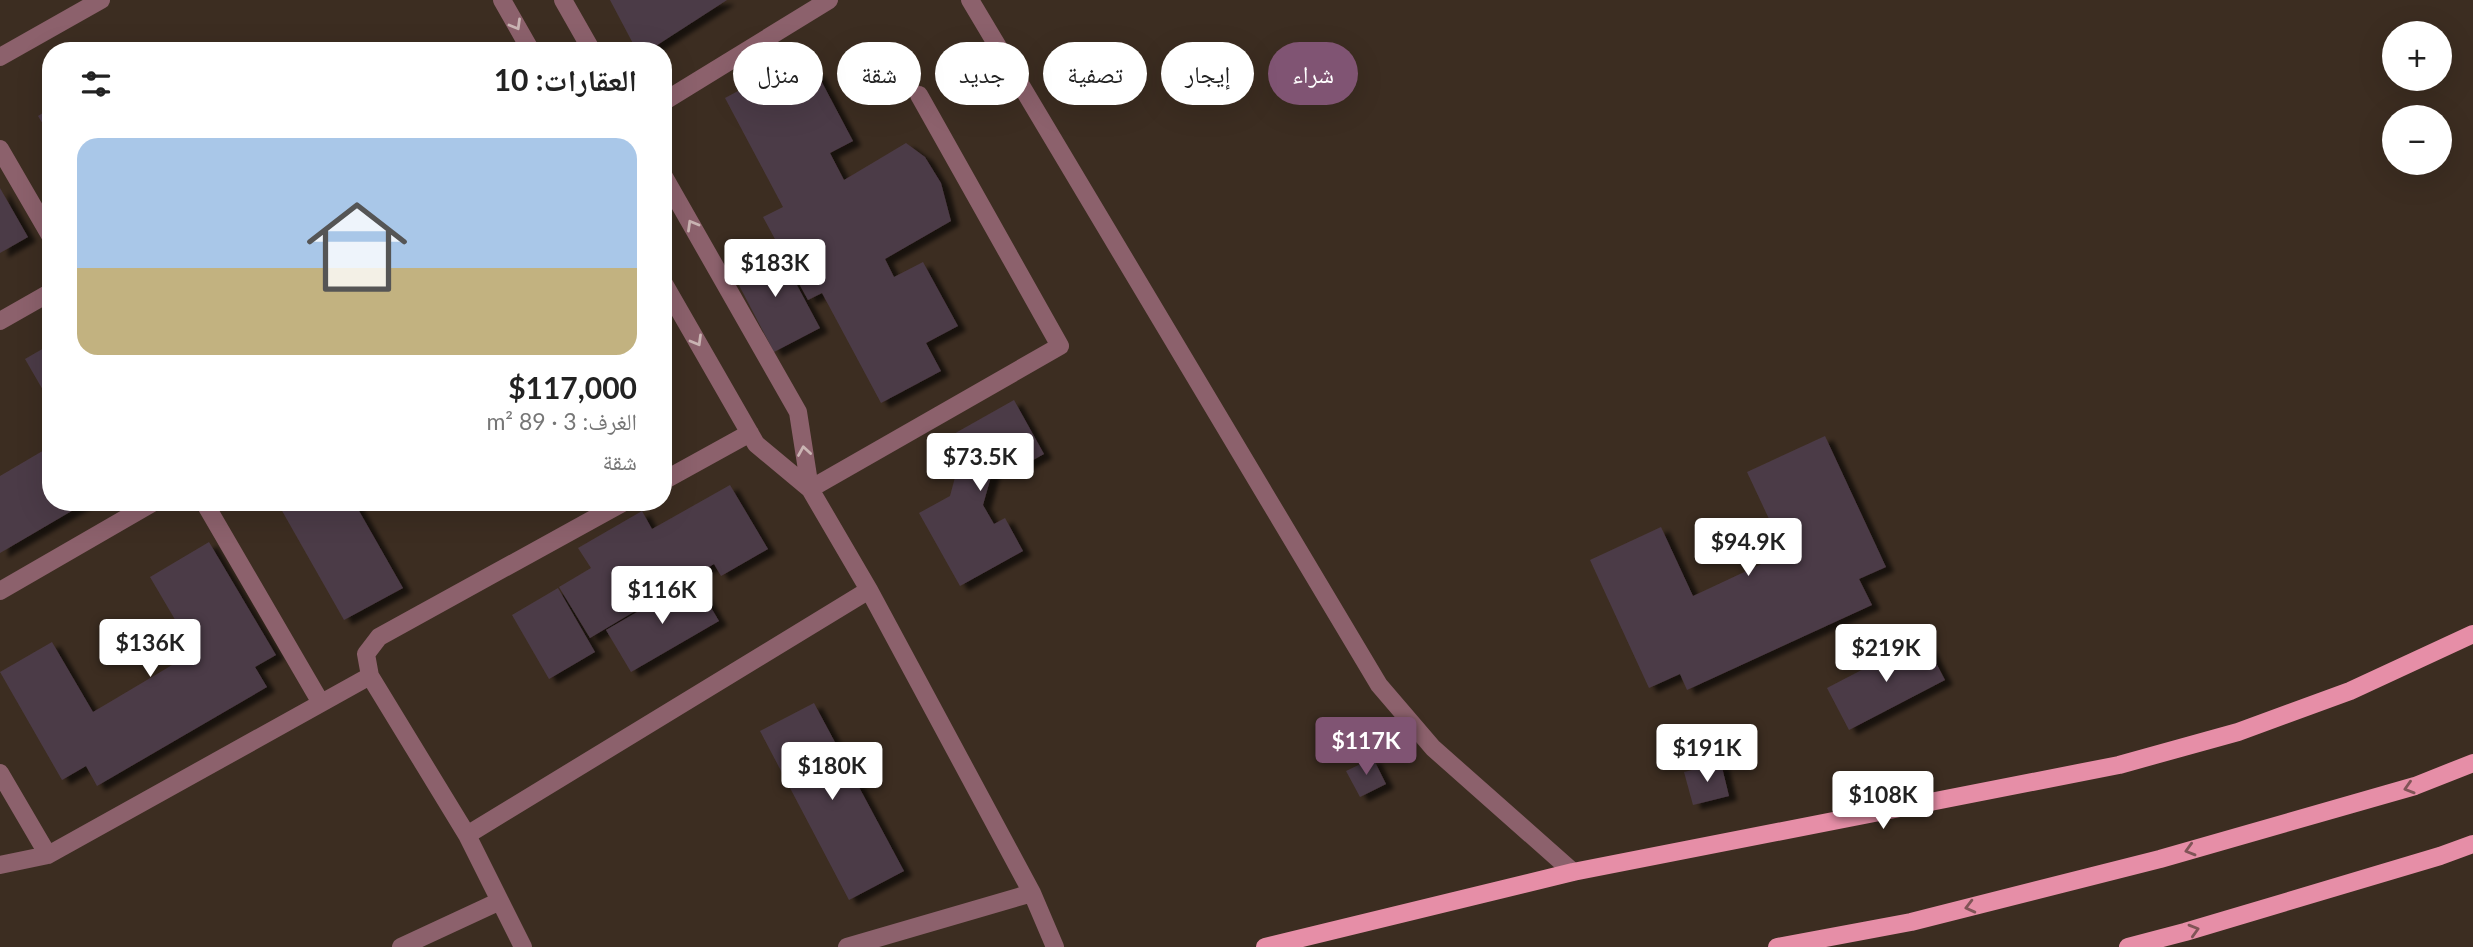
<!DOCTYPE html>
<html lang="ar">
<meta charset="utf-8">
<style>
body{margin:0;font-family:Lato,"Noto Naskh Arabic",sans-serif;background:#f6f6f6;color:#222;direction:rtl;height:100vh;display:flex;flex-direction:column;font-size:26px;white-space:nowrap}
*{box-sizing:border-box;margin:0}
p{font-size:23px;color:#767676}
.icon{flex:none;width:38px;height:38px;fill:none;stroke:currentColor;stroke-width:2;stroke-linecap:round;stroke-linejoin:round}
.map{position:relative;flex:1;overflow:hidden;direction:ltr}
.panel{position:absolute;left:42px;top:42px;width:630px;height:469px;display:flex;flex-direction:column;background:#fff;border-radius:28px;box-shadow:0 7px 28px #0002;direction:rtl}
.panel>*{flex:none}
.top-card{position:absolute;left:693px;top:42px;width:665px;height:63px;direction:rtl;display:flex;gap:14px}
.fabs{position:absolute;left:2382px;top:21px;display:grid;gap:14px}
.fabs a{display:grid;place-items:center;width:70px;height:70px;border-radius:50%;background:#fff;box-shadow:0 7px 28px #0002;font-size:35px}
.price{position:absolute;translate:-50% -60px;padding:0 16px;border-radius:7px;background:#fff;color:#222;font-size:23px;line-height:46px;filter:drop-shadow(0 2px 4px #0008)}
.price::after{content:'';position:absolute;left:50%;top:42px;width:21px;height:16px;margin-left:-10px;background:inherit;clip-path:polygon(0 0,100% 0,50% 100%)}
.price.selected{background:#805473;color:#fff}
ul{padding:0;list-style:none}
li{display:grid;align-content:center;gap:14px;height:371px;padding:0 35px}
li+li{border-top:2px solid #e0e0e0}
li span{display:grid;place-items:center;height:217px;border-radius:21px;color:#555}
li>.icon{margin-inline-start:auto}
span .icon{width:126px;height:126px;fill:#fffc;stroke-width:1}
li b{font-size:30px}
h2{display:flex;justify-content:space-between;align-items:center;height:84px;padding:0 35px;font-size:30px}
.pill{padding:0 24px;border-radius:32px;background:#fff;box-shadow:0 7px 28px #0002;font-size:24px;line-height:63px}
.pill.selected{background:#805473;color:#fff}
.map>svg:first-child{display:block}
</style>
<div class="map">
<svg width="2473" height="947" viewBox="0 0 2473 947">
<defs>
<filter id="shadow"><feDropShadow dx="8" dy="4.5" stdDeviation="2" flood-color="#0009"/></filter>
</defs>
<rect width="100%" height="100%" fill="#3c2d21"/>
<path fill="#4c3b46" filter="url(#shadow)" d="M 610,0 L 727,0 L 648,51 L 637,51 Z
M 779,69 L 788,86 L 816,71 L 853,141 L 830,153 L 844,180 L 906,143 L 925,157 L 941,183 L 951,221 L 885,259 L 894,277 L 923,262 L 958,326 L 926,343 L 941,371 L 881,403 L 822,293 L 808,300 L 763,217 L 783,207 L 725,98 Z
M 51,108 L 51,137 L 38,116 Z
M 0,188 L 28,237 L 0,253 Z
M 776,246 L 820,328 L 774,352 L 731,270 Z
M 51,344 L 51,404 L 25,359 Z
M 1014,400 L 1044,454 L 1017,469 L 1014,461 L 992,473 L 983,505 L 994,524 L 1005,518 L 1023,551 L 960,586 L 919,513 L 950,496 L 958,466 L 943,440 Z
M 1825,436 L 1886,567 L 1859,579 L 1872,605 L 1687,690 L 1680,674 L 1649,688 L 1590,560 L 1661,527 L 1693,596 L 1785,553 L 1747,472 Z
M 51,446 L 51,502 L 87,502 L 0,553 L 0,476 Z
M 730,485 L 768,549 L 721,576 L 714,564 L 590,638 L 559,587 L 591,568 L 578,548 L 642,511 L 652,529 Z
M 277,502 L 354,502 L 403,588 L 344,620 Z
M 209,542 L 276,655 L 255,667 L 267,687 L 97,786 L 86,766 L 62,780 L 0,672 L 52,642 L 93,712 L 194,652 L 150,577 Z
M 694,579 L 719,621 L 631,672 L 606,630 Z
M 558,588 L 595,652 L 549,679 L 512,615 Z
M 1923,638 L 1945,680 L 1849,730 L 1827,688 Z
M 814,703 L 904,871 L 849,900 L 760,731 Z
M 1373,758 L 1386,784 L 1360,797 L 1346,771 Z
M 1721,763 L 1729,796 L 1693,805 L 1684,772 Z"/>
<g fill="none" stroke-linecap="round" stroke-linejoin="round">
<path stroke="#8c616c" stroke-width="18" d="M 502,0 L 531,51
M 563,0 L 592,51
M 970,0 L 1379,685 L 1433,748 L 1573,872
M 0,57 L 101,0
M 919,95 L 1060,346 L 810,489 L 869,590 L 1032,893 L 1055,947
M 663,102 L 829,0
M 0,149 L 51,237
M 663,175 L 798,412 L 810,489 L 756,444 L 663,282
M 0,321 L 51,292
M 663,481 L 750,433
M 204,502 L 321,703
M 0,591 L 154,502
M 0,773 L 48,855
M 467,835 L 869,590
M 0,865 L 48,855 L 370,676
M 401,947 L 500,901
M 523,947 L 467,835 L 370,676 L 366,654 L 379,637 L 624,502
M 847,947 L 1032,893"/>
<path stroke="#e68ea7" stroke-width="18" d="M 1265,947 L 1573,872 L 2119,765 L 2238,732 L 2350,691 L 2473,634
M 1777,947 L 1911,922 L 2160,859 L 2415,786 L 2473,763
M 2128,947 L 2185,932 L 2440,856 L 2473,844"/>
</g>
<defs><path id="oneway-chevron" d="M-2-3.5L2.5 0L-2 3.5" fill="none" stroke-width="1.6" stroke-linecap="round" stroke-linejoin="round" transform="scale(1.75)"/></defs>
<g stroke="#cab4b3">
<use href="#oneway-chevron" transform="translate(516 25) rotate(60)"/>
<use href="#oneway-chevron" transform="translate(692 225) rotate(-120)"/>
<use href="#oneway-chevron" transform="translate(697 341) rotate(60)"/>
<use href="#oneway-chevron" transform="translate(804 451) rotate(-99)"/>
</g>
<g stroke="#805457">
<use href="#oneway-chevron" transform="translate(2409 788) rotate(163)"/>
<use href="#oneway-chevron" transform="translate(2190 850) rotate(164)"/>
<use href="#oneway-chevron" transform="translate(1970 907) rotate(166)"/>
<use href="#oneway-chevron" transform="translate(2194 930) rotate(-16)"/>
</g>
</svg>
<div class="fabs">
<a>+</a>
<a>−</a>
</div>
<b class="price" style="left:775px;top:299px">$183K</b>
<b class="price" style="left:980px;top:493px">$73.5K</b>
<b class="price" style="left:1748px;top:578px">$94.9K</b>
<b class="price" style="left:662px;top:626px">$116K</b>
<b class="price" style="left:150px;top:679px">$136K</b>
<b class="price" style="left:1886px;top:684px">$219K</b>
<b class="price selected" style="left:1366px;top:777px">$117K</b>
<b class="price" style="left:1707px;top:784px">$191K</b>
<b class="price" style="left:832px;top:802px">$180K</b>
<b class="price" style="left:1883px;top:831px">$108K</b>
<div class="top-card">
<a class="pill selected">شراء</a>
<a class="pill">إيجار</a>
<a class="pill">تصفية</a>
<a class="pill">جديد</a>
<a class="pill">شقة</a>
<a class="pill">منزل</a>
</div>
<section class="panel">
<h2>العقارات: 10<svg class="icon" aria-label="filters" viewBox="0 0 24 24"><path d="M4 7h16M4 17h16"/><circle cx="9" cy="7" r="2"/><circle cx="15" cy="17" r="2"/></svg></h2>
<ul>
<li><span style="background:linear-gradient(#a9c7e8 60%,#c2b280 0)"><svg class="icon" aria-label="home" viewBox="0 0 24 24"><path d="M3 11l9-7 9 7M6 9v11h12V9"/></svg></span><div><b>$117,000</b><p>الغرف: 3 · 89 m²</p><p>شقة</p></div></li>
</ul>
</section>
</div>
